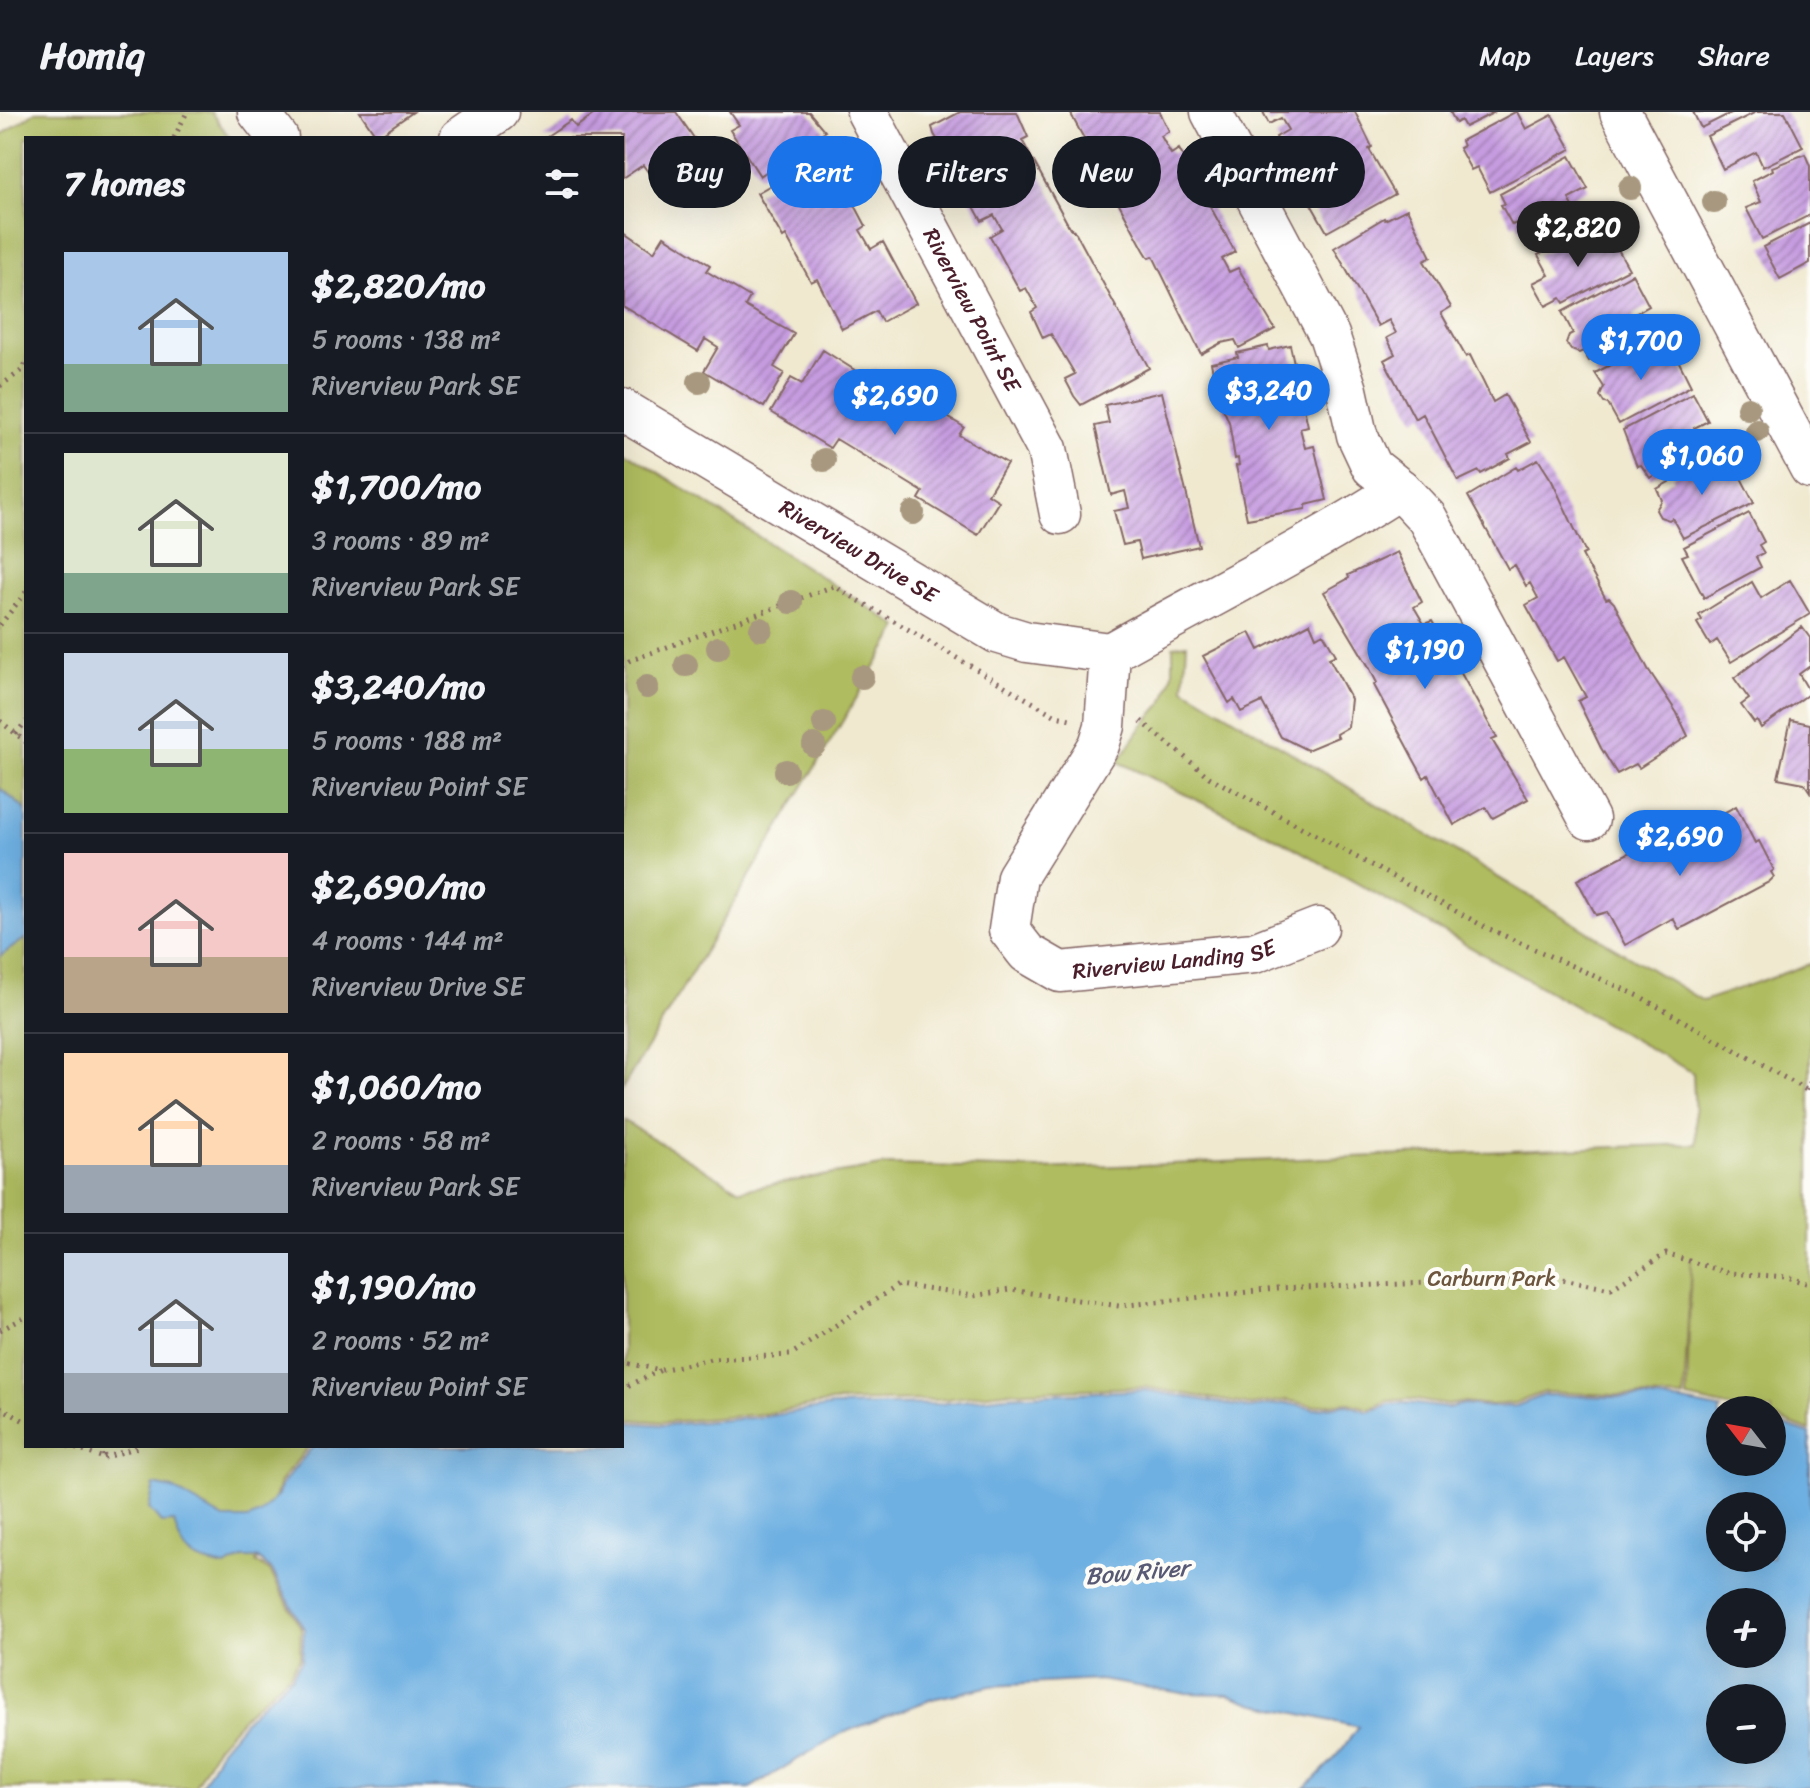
<!DOCTYPE html>
<meta charset="utf-8">
<style>
body{margin:0;font-family:Sriracha,sans-serif;background:#242831;color:#f1f3f6;height:100vh;display:flex;flex-direction:column;font-size:30px;white-space:nowrap}
*{box-sizing:border-box;margin:0}
p{font-size:26px;color:#9ea1a6}
.icon{flex:none;width:44px;height:44px;fill:none;stroke:currentColor;stroke-width:2;stroke-linecap:round;stroke-linejoin:round}
.map{position:relative;flex:1;overflow:hidden}
.panel{position:absolute;left:24px;top:24px;width:600px;height:1312px;display:flex;flex-direction:column;background:#171b24;border-radius:0px;box-shadow:0 8px 32px #0002}
.panel>*{flex:none}
.hud{position:absolute;left:648px;top:24px;width:760px;height:72px;display:flex;gap:16px}
.needle{width:52px;rotate:301deg}
.controls{position:absolute;left:1706px;top:1284px;display:grid;gap:16px}
.controls a{display:grid;place-items:center;width:80px;height:80px;border-radius:50%;background:#171b24;box-shadow:0 8px 32px #0002;font-size:40px}
.price{position:absolute;translate:-50% -68px;padding:0 18px;border-radius:28px;background:#1a73e8;color:#fff;font-size:26px;line-height:52px;filter:drop-shadow(0 2px 4px #0008)}
.price::after{content:'';position:absolute;left:50%;top:48px;width:24px;height:18px;margin-left:-12px;background:inherit;clip-path:polygon(0 0,100% 0,50% 100%)}
.price.active{background:#222;color:#fff}
ul{padding:0;list-style:none}
li{display:flex;align-items:center;gap:24px;height:200px;padding:0 40px}
li+li{border-top:2px solid #363941}
li span{display:grid;place-items:center;flex:none;width:224px;height:160px;border-radius:0px;color:#555}
li>.icon{margin-inline-start:auto}
span .icon{width:96px;height:96px;fill:#fffc;stroke-width:1}
li b{font-size:34px}
h2{display:flex;justify-content:space-between;align-items:center;height:96px;padding:0 40px;font-size:34px}
.chip{padding:0 28px;border-radius:36px;background:#171b24;box-shadow:0 8px 32px #0002;font-size:28px;line-height:72px}
.chip.active{background:#1a73e8;color:#fff}
header{display:flex;align-items:center;gap:48px;box-sizing:border-box;height:112px;padding:0 40px;background:#171b24;border-bottom:2px solid #363941}
header strong{font-size:38px}
nav{display:flex;gap:44px;margin-inline-start:auto;font-size:28px}
.map>svg:first-child{display:block}
</style>
<header>
<strong>Homiq</strong>
<nav><a>Map</a><a>Layers</a><a>Share</a></nav>
</header>
<div class="map">
<svg width="1810" height="1676" viewBox="0 0 1810 1676">
<defs>
<pattern id="building-hatch" width="6" height="6" patternUnits="userSpaceOnUse" patternTransform="scale(2)"><rect width="6" height="6" fill="#c69ce0"/><path d="M-1 1l2-2M0 6l6-6M5 7l2-2" fill="none" stroke="#a37fb6"/></pattern>
</defs>
<rect width="100%" height="100%" fill="#fdfcf7"/>
<filter id="ink" filterUnits="userSpaceOnUse"><feTurbulence type="fractalNoise" baseFrequency=".0125" numOctaves="2"/><feDisplacementMap in="SourceGraphic" scale="16" xChannelSelector="R" yChannelSelector="G"/><feConvolveMatrix kernelMatrix="1 2 1 2 8 2 1 2 1" color-interpolation-filters="sRGB"/></filter>
<filter id="wash" filterUnits="userSpaceOnUse"><feTurbulence type="fractalNoise" baseFrequency=".006" numOctaves="4" result="noise"/><feDisplacementMap in="SourceGraphic" scale="32" xChannelSelector="R" yChannelSelector="G"/><feGaussianBlur stdDeviation="1.8" result="paint"/><feColorMatrix in="noise" values="0 0 0 0 0 0 0 0 0 0 0 0 0 0 0 0 0 1.4 0 .05"/><feComposite in="paint" operator="in"/></filter>
<g filter="url(#wash)">
<rect width="100%" height="100%" fill="#f0e9d0"/>
<path fill="#afbc5f" stroke="#7c6e45" stroke-width="2" d="M 35,0 L 211,0 L 230,26 L 26,26 L 26,1334 L 309,1334 L 280,1370 L 256,1450 L 270,1459 L 301,1516 L 300,1546 L 289,1563 L 247,1601 L 217,1634 L 194,1676 L 0,1676 L 0,24 Z
M 622,337 L 899,515 L 622,977 Z
M 1187,532 L 1184,576 L 1703,889 L 1810,852 L 1810,1319 L 1772,1305 L 1772,1298 L 1741,1298 L 1687,1286 L 1691,1147 L 1684,1286 L 1545,1280 L 1515,1291 L 1490,1293 L 1465,1290 L 1447,1293 L 1409,1287 L 1388,1289 L 1370,1297 L 1346,1290 L 1314,1294 L 1287,1288 L 1250,1293 L 1145,1275 L 1004,1280 L 938,1288 L 832,1290 L 764,1302 L 666,1310 L 622,1307 L 622,1008 L 740,1078 L 887,1053 L 1038,1057 L 1696,1032 L 1693,961 L 1282,729 L 1118,650 L 1143,613 L 1164,589 L 1173,561 L 1173,534 Z"/>
<path fill="#6eb0e2" stroke="#5c6886" stroke-width="2" fill-rule="evenodd" d="M 0,676 L 26,698 L 26,826 L 0,844 Z
M 1146,1278 L 1249,1296 L 1286,1291 L 1315,1297 L 1346,1292 L 1369,1300 L 1389,1292 L 1408,1291 L 1447,1296 L 1465,1292 L 1490,1295 L 1516,1294 L 1545,1283 L 1645,1286 L 1684,1290 L 1723,1298 L 1720,1298 L 1720,1350 L 1772,1350 L 1772,1309 L 1810,1322 L 1810,1676 L 1305,1676 L 1337,1644 L 1358,1615 L 1252,1591 L 1228,1582 L 1182,1581 L 1099,1568 L 991,1574 L 932,1587 L 840,1622 L 750,1676 L 200,1676 L 221,1637 L 249,1604 L 291,1565 L 302,1548 L 304,1517 L 272,1458 L 257,1446 L 243,1446 L 225,1455 C 191,1447 183,1446 174,1410 L 161,1411 L 149,1397 L 154,1373 L 173,1377 L 224,1407 L 248,1407 L 260,1402 L 278,1383 L 282,1372 L 313,1334 L 622,1334 L 622,1310 L 665,1313 L 763,1305 L 832,1294 L 938,1292 L 1004,1284 ZM 1720,1394 L 1772,1394 L 1772,1446 L 1720,1446 ZM 1720,1490 L 1772,1490 L 1772,1542 L 1720,1542 ZM 1720,1586 L 1772,1586 L 1772,1638 L 1720,1638 Z"/>
<g id="blocks">
<path fill="url(#building-hatch)" d="M 360,0 L 413,0 L 377,25 Z
M 597,0 L 676,0 L 696,29 L 648,60 L 643,53 L 622,67 L 622,26 L 544,26 L 571,8 L 576,15 Z
M 730,0 L 809,0 L 825,19 L 760,64 L 730,18 L 739,13 Z
M 960,0 L 1017,0 L 1028,25 L 1022,28 L 1070,116 L 1076,121 L 1149,256 L 1081,293 L 1074,284 L 1065,267 L 1075,262 L 1051,222 L 1043,226 L 1031,200 L 1037,196 L 1026,176 L 1020,179 L 990,124 L 1002,117 L 994,103 L 982,109 L 965,78 L 977,72 L 969,56 L 958,63 L 934,22 L 932,15 Z
M 1076,0 L 1160,0 L 1169,19 L 1161,24 L 1171,42 L 1179,37 L 1194,65 L 1186,70 L 1196,88 L 1204,83 L 1235,140 L 1222,147 L 1229,160 L 1238,156 L 1275,217 L 1239,236 L 1235,228 L 1221,231 L 1201,242 L 1153,144 L 1149,146 L 1144,138 L 1074,8 L 1071,2 Z
M 1263,0 L 1355,0 L 1372,35 L 1369,37 L 1395,82 L 1327,120 L 1311,92 L 1320,88 L 1310,70 L 1303,74 L 1276,25 L 1288,18 L 1281,6 L 1269,12 Z
M 1450,0 L 1495,0 L 1465,15 L 1461,8 L 1456,11 Z
M 1515,0 L 1517,0 L 1526,17 L 1552,3 L 1571,37 L 1490,80 L 1477,55 L 1471,58 L 1459,36 L 1463,34 L 1461,29 Z
M 1693,0 L 1733,0 L 1701,16 Z
M 1756,0 L 1785,0 L 1803,35 L 1763,55 L 1756,40 L 1723,57 L 1707,24 Z
M 828,42 L 866,114 L 860,118 L 871,137 L 883,130 L 916,191 L 882,210 L 876,199 L 842,217 L 817,167 L 811,170 L 786,124 L 783,126 L 757,81 L 802,55 L 800,51 L 814,44 L 816,48 Z
M 1805,42 L 1810,54 L 1810,103 L 1762,127 L 1746,96 L 1761,90 L 1752,69 L 1773,58 L 1772,55 Z
M 1570,44 L 1588,77 L 1569,87 L 1580,107 L 1530,134 L 1517,111 L 1512,113 L 1501,93 L 1505,92 L 1500,82 Z
M 1407,97 L 1431,145 L 1424,149 L 1451,195 L 1441,201 L 1466,245 L 1470,243 L 1493,290 L 1505,283 L 1531,330 L 1508,342 L 1510,346 L 1481,362 L 1479,359 L 1458,369 L 1423,302 L 1415,307 L 1384,248 L 1395,242 L 1387,226 L 1396,221 L 1389,208 L 1378,214 L 1334,136 L 1384,106 L 1385,108 Z
M 1810,111 L 1810,151 L 1780,167 L 1763,135 Z
M 622,118 L 654,140 L 664,124 L 710,153 L 706,159 L 750,185 L 745,194 L 794,222 L 774,255 L 784,261 L 764,295 L 704,259 L 718,235 L 705,227 L 698,239 L 622,193 Z
M 1580,121 L 1589,138 L 1611,125 L 1629,157 L 1564,191 L 1561,186 L 1546,194 L 1533,171 L 1549,163 L 1538,143 Z
M 1632,162 L 1649,194 L 1633,203 L 1642,222 L 1589,249 L 1583,239 L 1579,241 L 1571,238 L 1566,231 L 1569,223 L 1573,221 L 1562,200 Z
M 1654,230 L 1664,249 L 1676,244 L 1691,274 L 1619,312 L 1608,292 L 1604,291 L 1600,284 L 1604,275 L 1595,261 Z
M 1290,233 L 1308,314 L 1300,316 L 1305,336 L 1314,334 L 1327,388 L 1306,393 L 1306,397 L 1247,407 L 1236,354 L 1239,353 L 1238,346 L 1235,347 L 1229,310 L 1219,287 L 1211,251 L 1238,245 L 1237,241 L 1268,234 L 1269,238 Z
M 823,238 L 869,267 L 875,257 L 921,285 L 919,288 L 964,315 L 959,323 L 1007,351 L 988,382 L 999,389 L 978,423 L 919,387 L 923,380 L 836,327 L 830,336 L 771,300 L 791,266 L 802,272 Z
M 1162,280 L 1199,434 L 1141,447 L 1137,430 L 1123,433 L 1114,399 L 1129,396 L 1125,379 L 1111,383 L 1095,314 L 1109,311 L 1105,293 Z
M 1693,281 L 1708,309 L 1694,316 L 1703,337 L 1650,366 L 1641,353 L 1637,354 L 1623,318 Z
M 1711,344 L 1722,366 L 1737,358 L 1754,391 L 1683,426 L 1672,406 L 1669,408 L 1660,405 L 1656,398 L 1662,388 L 1657,377 L 1674,367 L 1672,364 Z
M 1538,347 L 1552,369 L 1586,441 L 1582,443 L 1606,487 L 1609,486 L 1614,491 L 1648,557 L 1677,601 L 1688,624 L 1639,656 L 1636,652 L 1617,662 L 1601,636 L 1578,589 L 1586,585 L 1564,545 L 1557,549 L 1526,493 L 1538,486 L 1530,471 L 1526,474 L 1515,453 L 1508,457 L 1468,384 L 1516,355 L 1518,358 Z
M 1749,401 L 1764,430 L 1759,433 L 1764,441 L 1756,445 L 1761,455 L 1704,486 L 1682,444 L 1688,442 L 1684,435 Z
M 1397,440 L 1422,490 L 1414,495 L 1424,512 L 1432,509 L 1497,626 L 1492,628 L 1528,687 L 1493,706 L 1486,695 L 1454,713 L 1428,663 L 1424,666 L 1414,648 L 1374,573 L 1377,571 L 1369,555 L 1324,480 L 1349,466 L 1348,463 Z
M 1790,468 L 1810,502 L 1731,550 L 1717,528 L 1710,533 L 1697,511 L 1702,508 L 1699,503 L 1752,470 L 1761,486 Z
M 1310,511 L 1316,525 L 1323,521 L 1336,543 L 1329,546 L 1351,587 L 1348,615 L 1336,622 L 1338,625 L 1307,638 L 1281,625 L 1262,590 L 1241,600 L 1234,587 L 1229,591 L 1203,544 L 1250,520 L 1259,538 Z
M 1802,515 L 1810,526 L 1810,554 L 1799,562 L 1810,581 L 1761,616 L 1757,609 L 1754,611 L 1741,593 L 1749,587 L 1734,566 Z
M 1791,608 L 1810,612 L 1810,680 L 1804,671 L 1778,666 Z
M 1736,694 L 1755,731 L 1759,729 L 1774,758 L 1771,760 L 1774,765 L 1769,770 L 1686,814 L 1679,817 L 1673,806 L 1625,833 L 1607,800 L 1596,803 L 1577,768 L 1640,735 L 1644,744 Z"/>
</g>
</g>
<g filter="url(#ink)">
<use href="#blocks" fill-opacity="0" stroke="#846665" stroke-width="2"/>
<g fill="none" stroke-linecap="round" stroke-linejoin="round">
<g stroke="#846665" stroke-width="43">
<g id="minor">
<path d="M 258,0 L 278,26"/>
<path id="s1" d="M 867,0 L 1047,337 L 1060,402"/>
<path d="M 1211,0 L 1329,223 L 1347,278 L 1357,323 L 1372,355 L 1400,377 L 1427,406 L 1589,707"/>
<path d="M 1620,0 L 1810,356"/>
<path d="M 460,26 L 498,0"/>
<path id="s2" d="M 622,297 L 997,521 L 1027,530 L 1110,541"/>
<path id="s3" d="M 1110,541 L 1105,614 L 1099,633 L 1017,765 L 1009,818 L 1027,841 L 1060,860 L 1254,841 L 1318,816"/>
<path d="M 1110,541 C 1207,486 1307,437 1400,377"/>
</g>
</g>
<path stroke="#846665" stroke-width="5" stroke-dasharray="2 6" stroke-linecap="butt" d="M 174,26 L 187,0
M 0,274 L 21,259 L 26,251
M 0,513 L 26,480
M 622,554 L 629,549 L 834,474 L 1056,604 L 1070,607
M 0,609 L 26,630
M 1141,609 L 1209,665 L 1485,815 L 1639,884 L 1810,980
M 16,622 L 26,609
M 1808,979 L 1810,970
M 0,1218 L 26,1205
M 622,1250 L 661,1258 L 711,1247 L 790,1243 L 898,1173 L 973,1184 L 1010,1178 L 1119,1194 L 1276,1177 L 1557,1166 L 1611,1176 L 1666,1142 L 1729,1161 L 1787,1165 L 1810,1172
M 622,1277 L 661,1258
M 0,1295 L 26,1310
M 68,1334 L 104,1346 L 103,1334
M 104,1346 L 141,1334"/>
<use href="#minor" stroke="#fff" stroke-width="40"/>
</g>
<g fill="#a8987f">
<circle cx="1630" cy="76" r="12"/>
<circle cx="1714" cy="90" r="12"/>
<circle cx="699" cy="270" r="12"/>
<circle cx="1748" cy="296" r="12"/>
<circle cx="1757" cy="319" r="12"/>
<circle cx="824" cy="348" r="12"/>
<circle cx="913" cy="401" r="12"/>
<circle cx="791" cy="490" r="12"/>
<circle cx="761" cy="517" r="12"/>
<circle cx="718" cy="536" r="12"/>
<circle cx="686" cy="553" r="12"/>
<circle cx="862" cy="565" r="12"/>
<circle cx="647" cy="575" r="12"/>
<circle cx="824" cy="611" r="12"/>
<circle cx="814" cy="633" r="12"/>
<circle cx="786" cy="659" r="12"/>
</g>
</g>
<g text-anchor="middle" stroke-width="8" stroke-linejoin="round" paint-order="stroke">
<g font-size="22" fill="#4a1f2b" stroke="#fdfcf7">
<text dy="8" stroke="none"><textPath href="#s1" startOffset="224">Riverview Point SE</textPath></text>
<text dy="8" stroke="none"><textPath href="#s2" startOffset="276">Riverview Drive SE</textPath></text>
<text dy="8" stroke="none"><textPath href="#s3" startOffset="484">Riverview Landing SE</textPath></text>
</g>
<g font-size="22" fill="#6d563d" stroke="#fdfcf7">
<text x="1492" y="1174">Carburn Park</text>
</g>
<g font-size="24" font-style="italic" fill="#585974" stroke="#fdfcf7">
<text transform="translate(1137 1460) rotate(-5)" y="8">Bow River</text>
</g>
</g>
</svg>
<div class="controls">
<a><svg class="needle" viewBox="-14 -14 28 28"><path d="M0-13l5 13h-10z" fill="#e53935"/><path d="M0 13l5-13h-10z" fill="#9ea1a6"/></svg></a>
<a><svg class="icon" aria-label="locate" viewBox="0 0 24 24"><circle cx="12" cy="12" r="6"/><path d="M12 2v4M12 18v4M2 12h4M18 12h4"/></svg></a>
<a>+</a>
<a>−</a>
</div>
<b class="price active" style="left:1578px;top:157px">$2,820</b>
<b class="price" style="left:1641px;top:270px">$1,700</b>
<b class="price" style="left:1269px;top:320px">$3,240</b>
<b class="price" style="left:895px;top:325px">$2,690</b>
<b class="price" style="left:1702px;top:385px">$1,060</b>
<b class="price" style="left:1425px;top:579px">$1,190</b>
<b class="price" style="left:1680px;top:766px">$2,690</b>
<div class="hud">
<a class="chip">Buy</a>
<a class="chip active">Rent</a>
<a class="chip">Filters</a>
<a class="chip">New</a>
<a class="chip">Apartment</a>
</div>
<section class="panel">
<h2>7 homes<svg class="icon" aria-label="filters" viewBox="0 0 24 24"><path d="M4 7h16M4 17h16"/><circle cx="9" cy="7" r="2"/><circle cx="15" cy="17" r="2"/></svg></h2>
<ul>
<li><span style="background:linear-gradient(#a9c7e8 70%,#7fa58c 0)"><svg class="icon" aria-label="home" viewBox="0 0 24 24"><path d="M3 11l9-7 9 7M6 9v11h12V9"/></svg></span><div><b>$2,820/mo</b><p>5 rooms · 138 m²</p><p>Riverview Park SE</p></div></li>
<li><span style="background:linear-gradient(#dfe7d0 75%,#7fa58c 0)"><svg class="icon" aria-label="home" viewBox="0 0 24 24"><path d="M3 11l9-7 9 7M6 9v11h12V9"/></svg></span><div><b>$1,700/mo</b><p>3 rooms · 89 m²</p><p>Riverview Park SE</p></div></li>
<li><span style="background:linear-gradient(#c9d6e8 60%,#8fb573 0)"><svg class="icon" aria-label="home" viewBox="0 0 24 24"><path d="M3 11l9-7 9 7M6 9v11h12V9"/></svg></span><div><b>$3,240/mo</b><p>5 rooms · 188 m²</p><p>Riverview Point SE</p></div></li>
<li><span style="background:linear-gradient(#f6c9c9 65%,#b9a48a 0)"><svg class="icon" aria-label="home" viewBox="0 0 24 24"><path d="M3 11l9-7 9 7M6 9v11h12V9"/></svg></span><div><b>$2,690/mo</b><p>4 rooms · 144 m²</p><p>Riverview Drive SE</p></div></li>
<li><span style="background:linear-gradient(#ffd9b3 70%,#9aa5b1 0)"><svg class="icon" aria-label="home" viewBox="0 0 24 24"><path d="M3 11l9-7 9 7M6 9v11h12V9"/></svg></span><div><b>$1,060/mo</b><p>2 rooms · 58 m²</p><p>Riverview Park SE</p></div></li>
<li><span style="background:linear-gradient(#c9d6e8 75%,#9aa5b1 0)"><svg class="icon" aria-label="home" viewBox="0 0 24 24"><path d="M3 11l9-7 9 7M6 9v11h12V9"/></svg></span><div><b>$1,190/mo</b><p>2 rooms · 52 m²</p><p>Riverview Point SE</p></div></li>
</ul>
</section>
</div>
